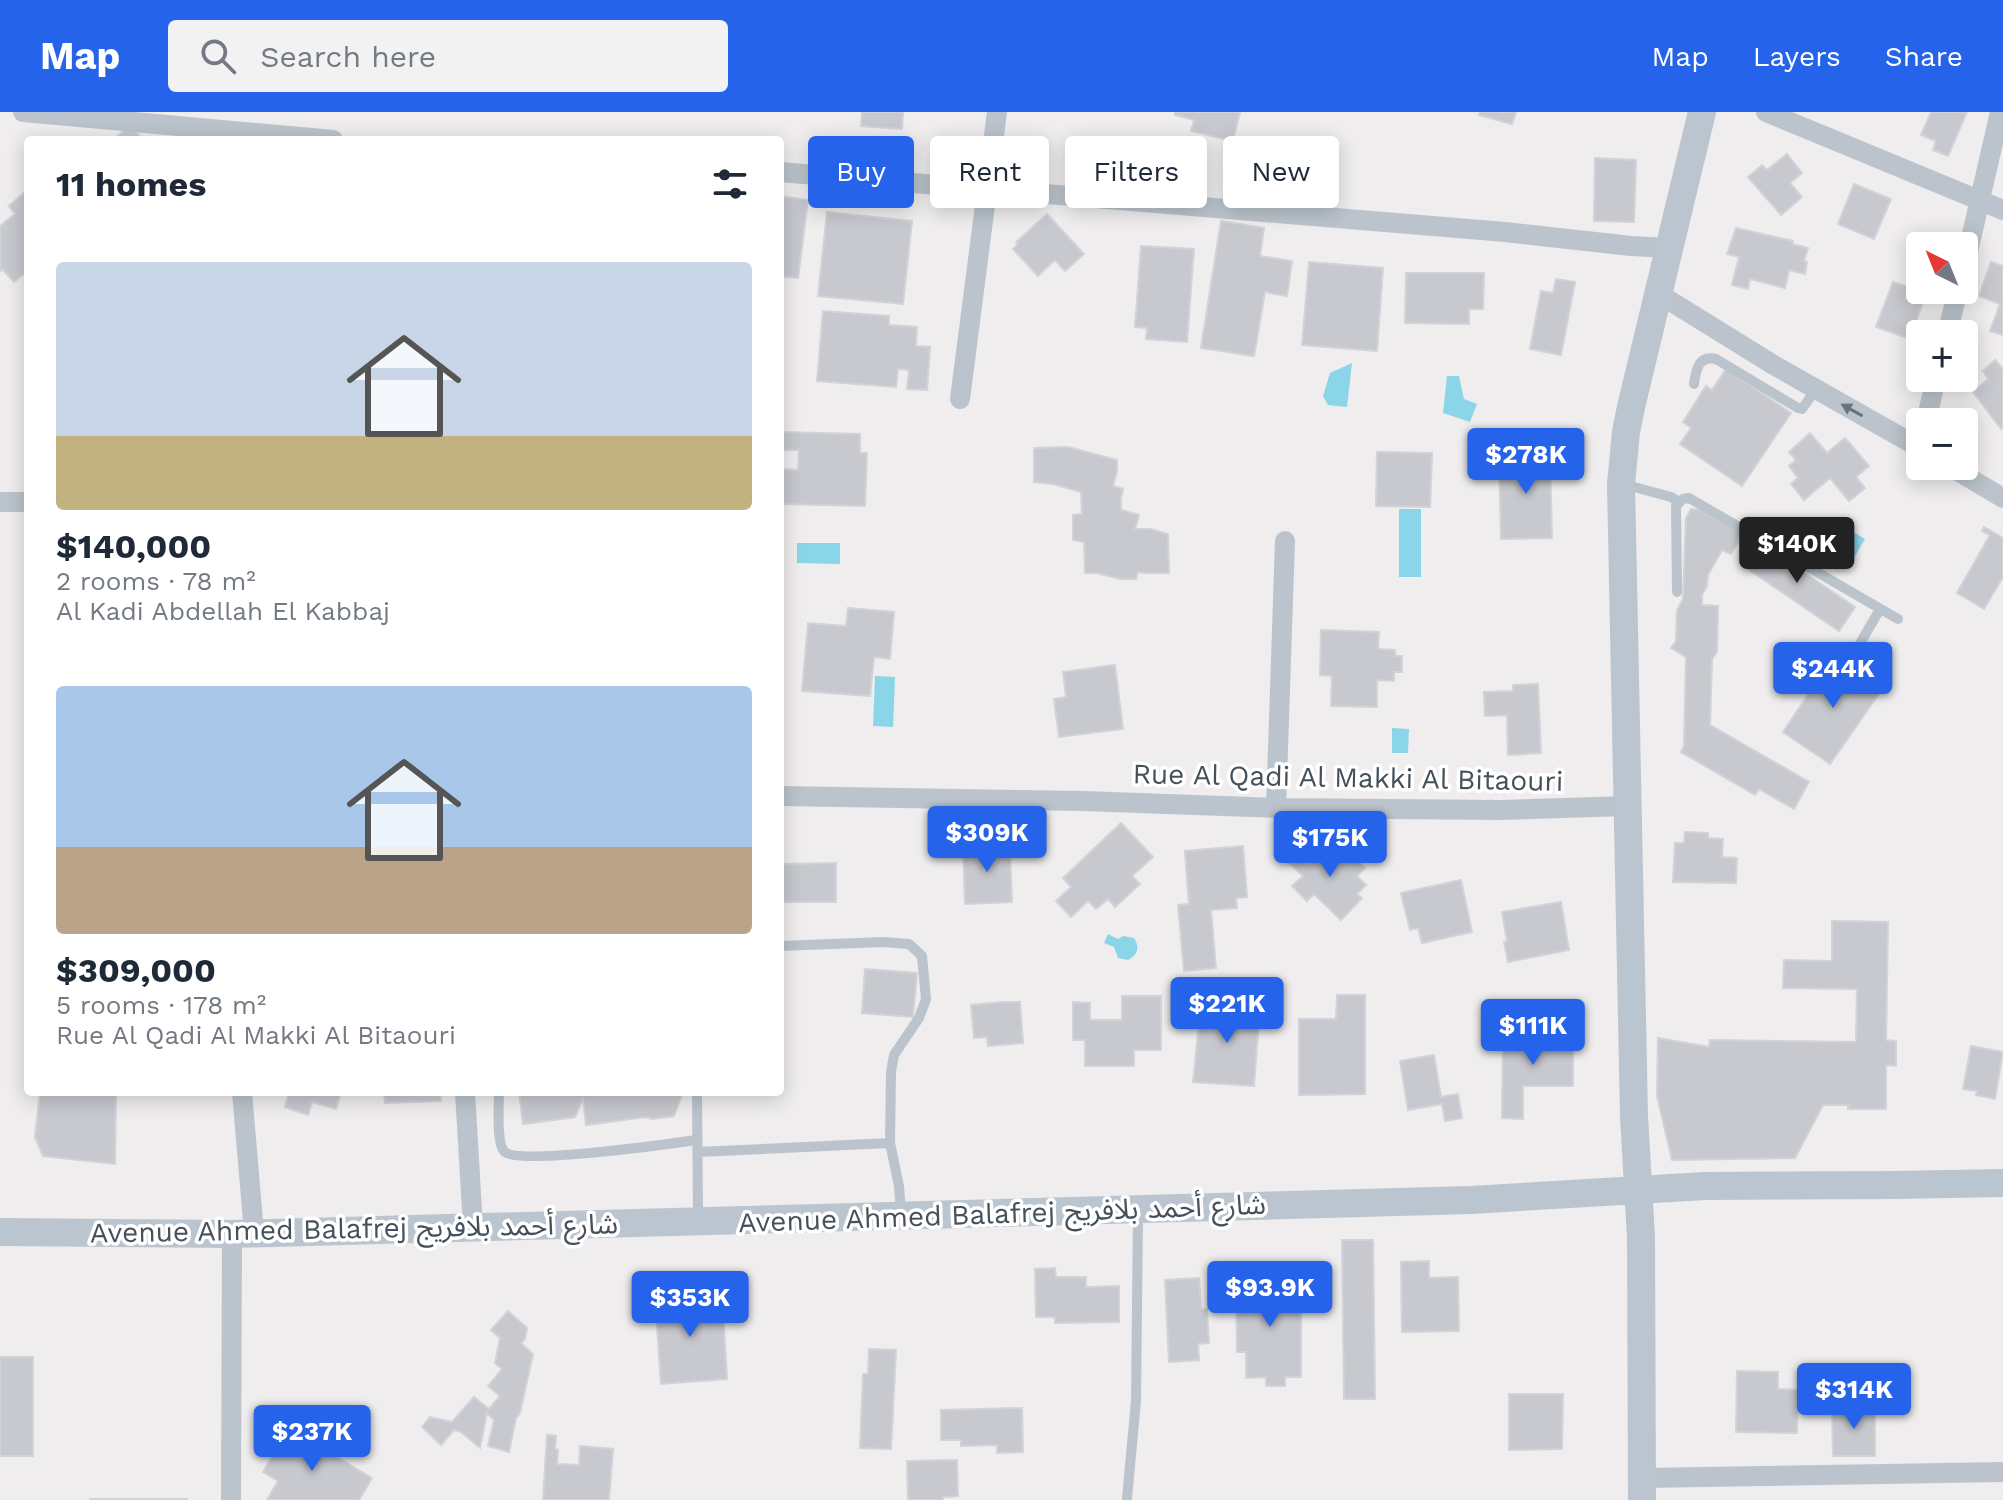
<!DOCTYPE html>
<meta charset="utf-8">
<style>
body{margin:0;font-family:"Work Sans","Noto Sans Arabic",sans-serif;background:#f2f2f3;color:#1f2937;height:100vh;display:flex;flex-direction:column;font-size:30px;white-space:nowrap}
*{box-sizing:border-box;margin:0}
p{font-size:26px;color:#747a83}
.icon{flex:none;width:44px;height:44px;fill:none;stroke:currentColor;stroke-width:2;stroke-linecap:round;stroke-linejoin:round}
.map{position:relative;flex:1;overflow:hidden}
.side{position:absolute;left:24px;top:24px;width:760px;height:960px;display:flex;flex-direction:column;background:#fff;border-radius:8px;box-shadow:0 4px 20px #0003}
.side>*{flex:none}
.top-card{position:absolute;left:808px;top:24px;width:760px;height:72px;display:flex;gap:16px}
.needle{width:52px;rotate:317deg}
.tools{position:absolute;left:1906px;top:120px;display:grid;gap:16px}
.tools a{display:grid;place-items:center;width:72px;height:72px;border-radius:8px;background:#fff;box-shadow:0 4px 20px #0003;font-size:40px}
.price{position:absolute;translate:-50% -68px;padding:0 18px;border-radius:8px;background:#2563eb;color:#fff;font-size:26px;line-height:52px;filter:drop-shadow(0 2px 4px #0008)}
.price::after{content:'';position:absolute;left:50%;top:48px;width:24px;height:18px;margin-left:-12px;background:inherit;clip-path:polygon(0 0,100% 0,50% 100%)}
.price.active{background:#222;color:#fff}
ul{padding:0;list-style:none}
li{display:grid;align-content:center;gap:16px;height:424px;padding:0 32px}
li span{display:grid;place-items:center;height:248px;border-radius:8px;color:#555}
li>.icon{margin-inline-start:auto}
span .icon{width:144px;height:144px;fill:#fffc;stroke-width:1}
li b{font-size:34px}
h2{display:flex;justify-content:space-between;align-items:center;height:96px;padding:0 32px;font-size:34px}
.chip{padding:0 28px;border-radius:8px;background:#fff;box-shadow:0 4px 20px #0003;font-size:28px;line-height:72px}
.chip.active{background:#2563eb;color:#fff}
header{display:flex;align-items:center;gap:48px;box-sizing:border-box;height:112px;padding:0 40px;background:#2563eb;color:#fff}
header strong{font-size:38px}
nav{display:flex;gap:44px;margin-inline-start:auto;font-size:28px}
.search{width:560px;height:72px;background:#f2f2f3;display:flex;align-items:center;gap:20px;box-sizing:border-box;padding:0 28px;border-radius:8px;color:#747a83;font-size:30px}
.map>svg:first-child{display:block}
</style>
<header>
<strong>Map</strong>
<div class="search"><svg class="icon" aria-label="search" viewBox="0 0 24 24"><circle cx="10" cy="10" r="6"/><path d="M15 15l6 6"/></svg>Search here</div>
<nav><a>Map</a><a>Layers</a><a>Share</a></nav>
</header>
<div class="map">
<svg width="2003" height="1388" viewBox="0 0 2003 1388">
<rect width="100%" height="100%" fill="#efeded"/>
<path fill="#8ad5e8" d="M 1352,251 L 1347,295 L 1328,293 L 1323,284 L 1330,261 Z
M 1447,264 L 1459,264 L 1464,287 L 1477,292 L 1470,310 L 1443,301 Z
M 1399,397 L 1421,397 L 1421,465 L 1399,465 Z
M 1835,409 L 1865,427 L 1855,444 L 1825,427 Z
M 797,431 L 840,431 L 840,452 L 797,451 Z
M 875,564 L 895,565 L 893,615 L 873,614 Z
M 1392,616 L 1409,617 L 1408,641 L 1392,641 Z
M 1108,822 L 1118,827 L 1123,824 L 1134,826 C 1140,835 1138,843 1128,848 L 1118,846 L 1114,835 L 1104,831 Z"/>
<path fill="#c7c9cf" stroke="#d1d3d8" stroke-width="2" d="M 862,0 L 903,0 L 902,17 L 861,14 Z
M 1175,0 L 1240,0 L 1233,29 L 1191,19 L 1194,8 L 1175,3 Z
M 1480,0 L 1516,0 L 1512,12 L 1479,3 Z
M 1931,0 L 1967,0 L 1948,44 L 1933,38 L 1936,29 L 1921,23 Z
M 130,13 L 143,28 L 113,28 Z
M 1787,42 L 1802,61 L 1790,71 L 1802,85 L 1781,103 L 1748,65 L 1762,53 L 1767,58 Z
M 1595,46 L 1636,48 L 1634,110 L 1594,109 Z
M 1854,72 L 1891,87 L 1874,127 L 1838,112 Z
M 25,80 L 28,84 L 28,159 L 14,170 L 2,157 L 0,159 L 0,114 L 15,102 L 9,94 Z
M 780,84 L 808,88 L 798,166 L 780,164 Z
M 827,100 L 912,109 L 903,192 L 818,184 Z
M 1047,102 L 1084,142 L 1065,159 L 1055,148 L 1038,164 L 1013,137 L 1018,132 L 1016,130 Z
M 1221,109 L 1264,116 L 1260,144 L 1292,149 L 1287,184 L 1265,180 L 1254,244 L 1201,236 Z
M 1736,116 L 1793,129 L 1792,132 L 1808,136 L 1804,149 L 1807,150 L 1805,162 L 1789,158 L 1785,176 L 1750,167 L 1748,177 L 1732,173 L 1739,145 L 1727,142 Z
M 1141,134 L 1194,137 L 1187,230 L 1146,227 L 1147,216 L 1135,215 Z
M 1309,150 L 1383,156 L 1377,239 L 1302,233 Z
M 1991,150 L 2003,154 L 2003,223 L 1990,219 L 2000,192 L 1979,184 Z
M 1406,161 L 1484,161 L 1483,197 L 1469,197 L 1469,212 L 1405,211 Z
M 1556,167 L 1575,170 L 1561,243 L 1530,237 L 1541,179 L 1553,181 Z
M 1893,170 L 1926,181 L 1910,227 L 1876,215 Z
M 823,199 L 889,204 L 889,213 L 917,215 L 916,234 L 930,235 L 927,278 L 907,277 L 909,258 L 898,257 L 896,275 L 817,269 Z
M 1995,248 L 2003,257 L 2003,315 L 2001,317 L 1973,280 L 1988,267 L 1983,259 Z
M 1726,257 L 1791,301 L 1742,374 L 1680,332 L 1691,316 L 1683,310 L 1706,274 L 1712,278 Z
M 780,320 L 860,322 L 860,341 L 867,341 L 865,394 L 781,392 L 782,357 L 798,358 L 799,338 L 780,338 Z
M 1810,321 L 1827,341 L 1845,326 L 1869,354 L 1856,365 L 1865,376 L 1849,389 L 1830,366 L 1804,388 L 1791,372 L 1798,366 L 1789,354 L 1796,348 L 1789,340 Z
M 1068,335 L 1117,348 L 1117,359 L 1113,374 L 1123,377 L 1121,386 L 1121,398 L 1139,403 L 1135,417 L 1150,417 L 1168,422 L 1169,461 L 1145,461 L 1138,460 L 1136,467 L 1120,467 L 1097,461 L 1085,461 L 1084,430 L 1073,428 L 1073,403 L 1082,402 L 1081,380 L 1053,372 L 1034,370 L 1034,336 Z
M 1377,340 L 1432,341 L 1430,395 L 1376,394 Z
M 1550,341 L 1552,426 L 1501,427 L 1499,343 Z
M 1691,397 L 1700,398 L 1743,422 L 1731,442 L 1722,438 L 1708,463 L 1707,474 L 1702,483 L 1702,493 L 1718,494 L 1717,540 L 1712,547 L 1710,613 L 1809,670 L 1794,697 L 1759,677 L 1755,683 L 1681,640 L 1684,634 L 1686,545 L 1671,536 L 1676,529 L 1677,498 L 1683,487 L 1686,406 Z
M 1984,415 L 2003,426 L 2003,465 L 1984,497 L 1957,481 L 1990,423 L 1982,419 Z
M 1755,427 L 1855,495 L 1839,519 L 1739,451 Z
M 848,496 L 894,500 L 890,547 L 874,545 L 870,584 L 802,579 L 808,511 L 846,514 Z
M 1321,518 L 1379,520 L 1378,537 L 1395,538 L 1395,544 L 1402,544 L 1402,560 L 1394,560 L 1394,569 L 1377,568 L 1377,595 L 1331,594 L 1332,564 L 1320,563 Z
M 1835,543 L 1883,576 L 1830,652 L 1783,620 Z
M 1115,553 L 1123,617 L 1059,625 L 1054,587 L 1066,585 L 1063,560 Z
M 1538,572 L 1541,641 L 1508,643 L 1507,603 L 1485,604 L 1484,580 L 1513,579 L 1513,573 Z
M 1121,711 L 1153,745 L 1132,764 L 1140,772 L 1115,795 L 1108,787 L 1096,797 L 1088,789 L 1071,805 L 1056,789 L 1071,775 L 1063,766 Z
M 1685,720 L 1708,721 L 1708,726 L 1723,727 L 1722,745 L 1737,746 L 1736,771 L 1673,770 L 1675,731 L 1684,731 Z
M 980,725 L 997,725 L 997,739 L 1010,738 L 1012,790 L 965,792 L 963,737 L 981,736 Z
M 1335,727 L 1365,756 L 1357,764 L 1366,773 L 1357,782 L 1362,786 L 1341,808 L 1314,782 L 1307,789 L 1292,774 L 1303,764 L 1287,749 L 1297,739 L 1311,752 Z
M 1243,734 L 1247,785 L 1236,786 L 1237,796 L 1211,798 L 1216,856 L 1184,859 L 1178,793 L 1189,792 L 1185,739 Z
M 836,751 L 836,790 L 780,790 L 780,752 Z
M 1461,768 L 1472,820 L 1422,831 L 1418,816 L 1410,818 L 1401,781 Z
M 1561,790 L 1569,838 L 1508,850 L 1504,830 L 1507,829 L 1502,800 Z
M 1832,809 L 1888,810 L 1886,928 L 1896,929 L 1896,954 L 1886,953 L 1886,997 L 1848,997 L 1848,993 L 1823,993 L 1795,1046 L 1672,1048 L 1657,984 L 1658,926 L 1709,935 L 1710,928 L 1856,930 L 1857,877 L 1783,876 L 1784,848 L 1832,849 Z
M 865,857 L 917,861 L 913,905 L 862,901 Z
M 1337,883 L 1365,883 L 1365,982 L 1299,983 L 1299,907 L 1336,907 Z
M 1122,884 L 1161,884 L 1161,938 L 1134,938 L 1134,954 L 1085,954 L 1085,928 L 1073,928 L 1073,890 L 1090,891 L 1090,908 L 1122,908 Z
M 1004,890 L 1020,890 L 1023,931 L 988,934 L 987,925 L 974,926 L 971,893 Z
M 1201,891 L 1260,895 L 1254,974 L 1193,970 Z
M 1503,921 L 1557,922 L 1557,931 L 1573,932 L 1573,974 L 1523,974 L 1523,1007 L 1502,1006 Z
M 1971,934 L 2003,940 L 1995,987 L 1976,983 L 1977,979 L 1963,977 Z
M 1434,943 L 1441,985 L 1458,982 L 1462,1006 L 1445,1009 L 1442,992 L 1408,998 L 1400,949 Z
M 40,980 L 116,980 L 115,1052 L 43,1044 L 35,1025 Z
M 289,980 L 341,980 L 336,997 L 312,990 L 308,1003 L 285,995 Z
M 384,980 L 440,980 L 441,989 L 385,991 Z
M 519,980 L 683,980 L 674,1004 L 652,1007 L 646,1005 L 586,1013 L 583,986 L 575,1005 L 523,1012 Z
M 1342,1128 L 1373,1128 L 1375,1287 L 1344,1287 Z
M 1429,1149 L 1429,1166 L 1458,1165 L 1459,1219 L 1402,1220 L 1401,1150 Z
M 1055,1156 L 1056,1165 L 1086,1165 L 1086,1175 L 1119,1174 L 1119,1210 L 1055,1211 L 1055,1205 L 1036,1205 L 1035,1157 Z
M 1199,1166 L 1201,1197 L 1207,1197 L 1209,1231 L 1198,1232 L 1199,1248 L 1169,1250 L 1165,1168 Z
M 1236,1166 L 1260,1166 L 1260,1176 L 1278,1176 L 1278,1168 L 1301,1168 L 1301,1265 L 1285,1265 L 1285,1274 L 1266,1274 L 1266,1265 L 1246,1266 L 1246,1240 L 1237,1240 Z
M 710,1181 L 711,1199 L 723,1198 L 727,1267 L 661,1272 L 655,1185 Z
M 508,1199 L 527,1216 L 525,1227 L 521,1231 L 533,1242 L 520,1301 L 516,1306 L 509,1340 L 488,1334 L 494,1308 L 487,1301 L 480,1336 L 461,1320 L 454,1318 L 441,1333 L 422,1315 L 430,1305 L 452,1310 L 474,1285 L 489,1297 L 500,1284 L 488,1274 L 502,1257 L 495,1251 L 500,1226 L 491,1218 Z
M 869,1237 L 896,1238 L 891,1337 L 860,1336 L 863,1262 L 868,1262 Z
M 0,1245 L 33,1245 L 33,1344 L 0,1344 Z
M 1737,1259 L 1778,1260 L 1778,1277 L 1798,1278 L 1797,1321 L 1736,1320 Z
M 1509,1282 L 1563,1282 L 1562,1337 L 1509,1338 Z
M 1875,1294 L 1875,1344 L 1833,1344 L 1832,1295 Z
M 1022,1296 L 1023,1340 L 997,1341 L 997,1333 L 961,1334 L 961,1328 L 941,1328 L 941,1298 Z
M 289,1316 L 372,1366 L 359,1388 L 267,1388 L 278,1369 L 263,1360 Z
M 547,1323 L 556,1324 L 555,1337 L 558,1338 L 557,1352 L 579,1353 L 580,1334 L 613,1337 L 609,1388 L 543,1388 Z
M 957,1348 L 958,1384 L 943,1385 L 943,1388 L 908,1388 L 907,1349 Z
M 90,1387 L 187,1387 L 187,1388 L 90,1388 Z"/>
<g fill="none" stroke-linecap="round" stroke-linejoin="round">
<path stroke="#bbc4cc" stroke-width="10" d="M 1694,272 C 1696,258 1698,243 1716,247 L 1798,296 L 1802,297 L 1816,277
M 1623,372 L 1671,385 L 1679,390
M 1677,480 L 1676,394 L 1683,387 L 1689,386 L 1898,507
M 1858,535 L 1880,497
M 780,834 L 883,830 L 909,832 L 922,844 L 926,887 L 919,906 L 894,943 L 891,960 L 890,1031 L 899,1074 L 901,1101
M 499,980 C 499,993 496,1033 505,1040 C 520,1053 669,1032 696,1028
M 697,980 L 698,1106
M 698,1040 L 890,1031
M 1127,1386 L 1136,1289 L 1138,1101"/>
<path stroke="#bbc4cc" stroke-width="20" d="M 23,0 L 333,28
M 1766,0 L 2003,98
M 780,60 L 1505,120 L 1631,134 L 1670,136
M 1964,157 L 2000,0
M 1659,182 L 1772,252 L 1920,336
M 1947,222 L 1958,178
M 960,287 L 997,0
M 1926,310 L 1936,266
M 1949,354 L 2003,386
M 0,390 L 28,390
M 780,684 L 1083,689 L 1276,696 L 1501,698 L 1627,694
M 1276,696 L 1285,429
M 242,980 L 254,1121
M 465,980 L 473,1115
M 1642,1366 L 2003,1360
M 231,1388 L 232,1122"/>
<path stroke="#bbc5d0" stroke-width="28" d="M 0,1120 L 232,1122 L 1471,1088 L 1705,1074 L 1895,1073 L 2003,1071
M 1642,1388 L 1641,1126 L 1634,1004 L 1621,372 L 1626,320 L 1631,295 L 1702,0"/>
</g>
<defs><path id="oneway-solid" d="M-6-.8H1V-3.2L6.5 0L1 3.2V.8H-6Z" transform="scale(2)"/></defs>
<use fill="#69737c" href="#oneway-solid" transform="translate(1852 298) rotate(-151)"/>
<g text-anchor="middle" stroke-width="7" stroke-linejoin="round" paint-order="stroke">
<g font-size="28" fill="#465059" stroke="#fff">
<text transform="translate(1348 665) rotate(1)" y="10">Rue Al Qadi Al Makki Al Bitaouri</text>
<text transform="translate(1002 1101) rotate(-2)" y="10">Avenue Ahmed Balafrej شارع أحمد بلافريج</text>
<text transform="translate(354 1116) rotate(-1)" y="10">Avenue Ahmed Balafrej شارع أحمد بلافريج</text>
</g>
</g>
</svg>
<div class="tools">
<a><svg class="needle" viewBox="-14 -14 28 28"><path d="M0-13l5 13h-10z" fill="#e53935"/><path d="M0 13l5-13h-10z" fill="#747a83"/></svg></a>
<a>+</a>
<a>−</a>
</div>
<b class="price" style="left:1526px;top:384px">$278K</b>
<b class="price active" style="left:1797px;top:473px">$140K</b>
<b class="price" style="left:1833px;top:598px">$244K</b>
<b class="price" style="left:987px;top:762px">$309K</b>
<b class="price" style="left:1330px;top:767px">$175K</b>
<b class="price" style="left:1227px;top:933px">$221K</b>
<b class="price" style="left:1533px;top:955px">$111K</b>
<b class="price" style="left:1270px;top:1217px">$93.9K</b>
<b class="price" style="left:690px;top:1227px">$353K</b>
<b class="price" style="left:1854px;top:1319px">$314K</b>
<b class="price" style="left:312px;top:1361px">$237K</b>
<div class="top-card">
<a class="chip active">Buy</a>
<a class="chip">Rent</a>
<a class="chip">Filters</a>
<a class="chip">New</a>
</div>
<section class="side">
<h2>11 homes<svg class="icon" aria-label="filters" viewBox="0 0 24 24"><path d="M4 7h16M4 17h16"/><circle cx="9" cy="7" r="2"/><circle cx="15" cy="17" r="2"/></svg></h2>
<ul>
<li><span style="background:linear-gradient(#c9d6e8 70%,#c2b280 0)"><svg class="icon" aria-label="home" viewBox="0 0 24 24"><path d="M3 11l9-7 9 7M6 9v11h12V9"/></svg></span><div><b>$140,000</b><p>2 rooms · 78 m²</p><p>Al Kadi Abdellah El Kabbaj</p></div></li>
<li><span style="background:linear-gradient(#a9c7e8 65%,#b9a48a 0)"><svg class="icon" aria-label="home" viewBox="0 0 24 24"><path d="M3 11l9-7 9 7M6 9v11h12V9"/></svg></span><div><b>$309,000</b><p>5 rooms · 178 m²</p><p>Rue Al Qadi Al Makki Al Bitaouri</p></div></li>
</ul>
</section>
</div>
